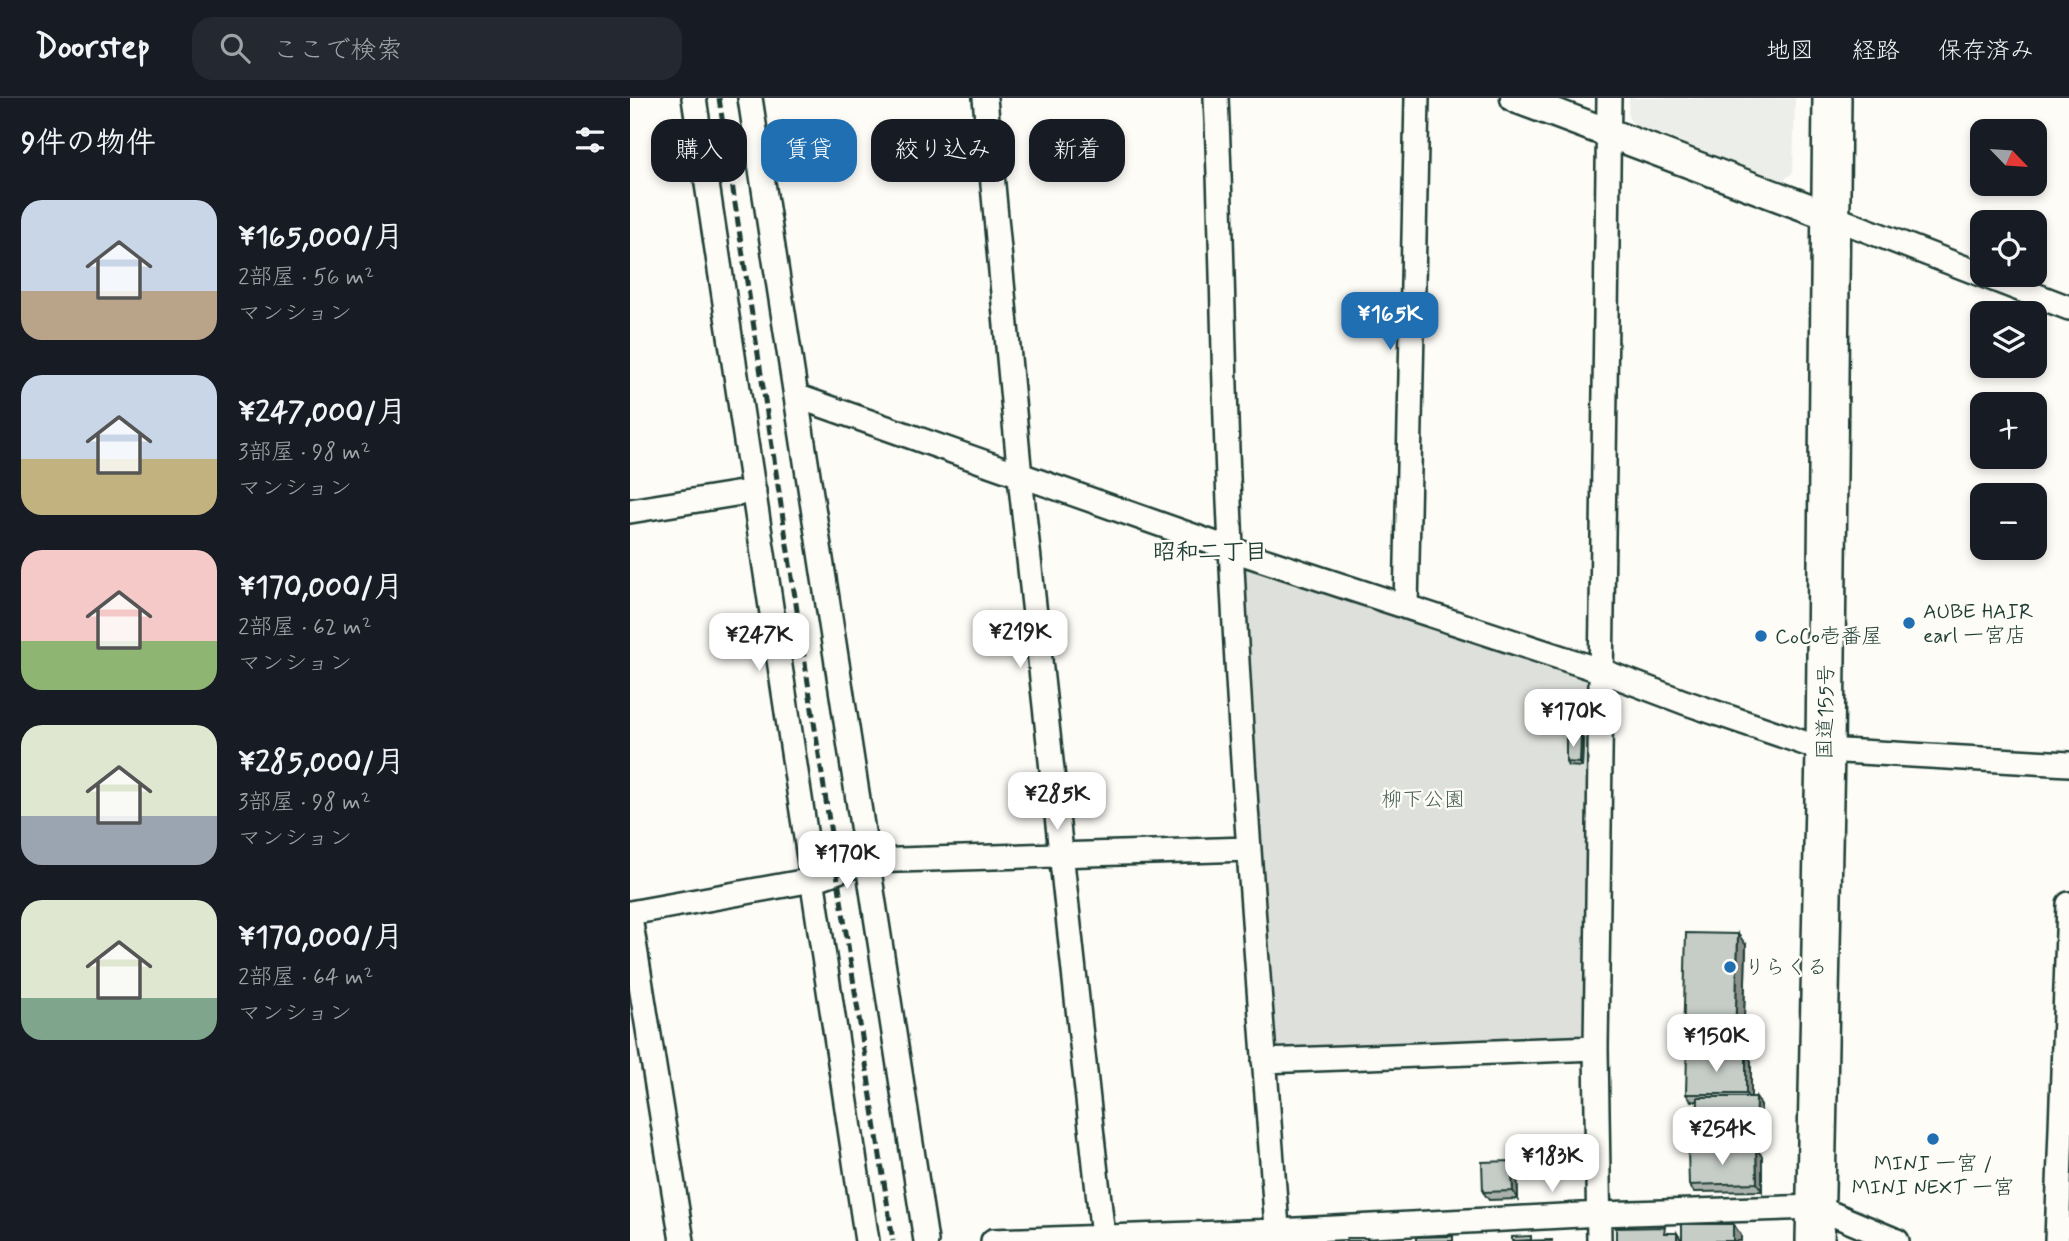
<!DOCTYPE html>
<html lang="ja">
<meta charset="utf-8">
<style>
body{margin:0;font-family:Mynerve,"Klee One",sans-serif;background:#242831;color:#f1f3f6;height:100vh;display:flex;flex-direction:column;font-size:26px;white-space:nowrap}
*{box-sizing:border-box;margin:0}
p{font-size:23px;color:#9ea1a6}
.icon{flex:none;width:38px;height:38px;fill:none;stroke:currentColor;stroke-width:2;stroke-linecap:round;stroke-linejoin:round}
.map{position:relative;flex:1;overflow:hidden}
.drawer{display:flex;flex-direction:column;background:#171b24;width:630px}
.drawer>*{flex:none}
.banner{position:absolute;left:21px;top:21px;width:665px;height:63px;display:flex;gap:14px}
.needle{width:46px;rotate:115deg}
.fabs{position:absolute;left:1340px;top:21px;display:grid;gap:14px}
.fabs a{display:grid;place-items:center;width:77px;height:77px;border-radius:14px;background:#171b24;box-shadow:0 4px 10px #0003;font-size:35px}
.price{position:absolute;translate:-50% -60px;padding:0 16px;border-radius:14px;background:#fff;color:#222;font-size:23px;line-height:46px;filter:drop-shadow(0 2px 4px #0008)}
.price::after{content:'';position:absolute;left:50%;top:42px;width:21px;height:16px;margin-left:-10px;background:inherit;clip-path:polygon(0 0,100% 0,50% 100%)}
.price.selected{background:#1f6fb2;color:#fff}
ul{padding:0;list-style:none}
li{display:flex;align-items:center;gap:21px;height:175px;padding:0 21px}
li span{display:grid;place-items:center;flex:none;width:196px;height:140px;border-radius:21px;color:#555}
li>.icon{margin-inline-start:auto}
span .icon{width:84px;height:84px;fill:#fffc;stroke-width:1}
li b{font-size:30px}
h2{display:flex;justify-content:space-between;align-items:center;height:84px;padding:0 21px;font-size:30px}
.tag{padding:0 24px;border-radius:21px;background:#171b24;box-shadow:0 4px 10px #0003;font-size:24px;line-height:63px}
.tag.selected{background:#1f6fb2;color:#fff}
header{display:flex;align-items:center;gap:42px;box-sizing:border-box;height:98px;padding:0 35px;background:#171b24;border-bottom:2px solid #363941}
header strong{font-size:33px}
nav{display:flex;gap:38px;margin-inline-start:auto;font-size:24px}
.search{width:490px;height:63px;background:#242831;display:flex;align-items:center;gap:18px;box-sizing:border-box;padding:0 24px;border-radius:21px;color:#9ea1a6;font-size:26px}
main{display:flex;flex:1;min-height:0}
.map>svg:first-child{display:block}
</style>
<header>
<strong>Doorstep</strong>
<div class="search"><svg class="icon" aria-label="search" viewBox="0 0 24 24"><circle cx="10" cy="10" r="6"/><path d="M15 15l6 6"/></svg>ここで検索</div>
<nav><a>地図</a><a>経路</a><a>保存済み</a></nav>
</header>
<main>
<section class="drawer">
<h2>9件の物件<svg class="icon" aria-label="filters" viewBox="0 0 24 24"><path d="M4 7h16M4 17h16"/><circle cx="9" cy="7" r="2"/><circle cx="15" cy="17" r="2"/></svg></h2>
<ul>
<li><span style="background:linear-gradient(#c9d6e8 65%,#b9a48a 0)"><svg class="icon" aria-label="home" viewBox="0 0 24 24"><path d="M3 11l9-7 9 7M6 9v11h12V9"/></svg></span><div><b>¥165,000/月</b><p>2部屋 · 56 m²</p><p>マンション</p></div></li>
<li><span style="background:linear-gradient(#c9d6e8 60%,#c2b280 0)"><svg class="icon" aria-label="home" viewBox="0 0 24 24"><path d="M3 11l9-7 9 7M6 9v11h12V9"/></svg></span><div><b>¥247,000/月</b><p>3部屋 · 98 m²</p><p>マンション</p></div></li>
<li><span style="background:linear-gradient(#f6c9c9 65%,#8fb573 0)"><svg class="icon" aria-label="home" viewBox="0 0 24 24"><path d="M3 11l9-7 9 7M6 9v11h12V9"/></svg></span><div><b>¥170,000/月</b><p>2部屋 · 62 m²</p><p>マンション</p></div></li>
<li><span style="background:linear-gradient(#dfe7d0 65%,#9aa5b1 0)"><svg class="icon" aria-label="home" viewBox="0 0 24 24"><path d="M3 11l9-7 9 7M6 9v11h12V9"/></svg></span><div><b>¥285,000/月</b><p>3部屋 · 98 m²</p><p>マンション</p></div></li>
<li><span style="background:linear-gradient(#dfe7d0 70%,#7fa58c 0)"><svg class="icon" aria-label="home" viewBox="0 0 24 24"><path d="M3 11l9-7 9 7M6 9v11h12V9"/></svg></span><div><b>¥170,000/月</b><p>2部屋 · 64 m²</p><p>マンション</p></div></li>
</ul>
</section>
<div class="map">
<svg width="1439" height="1143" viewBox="0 0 1439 1143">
<rect width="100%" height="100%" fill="#fdfcf7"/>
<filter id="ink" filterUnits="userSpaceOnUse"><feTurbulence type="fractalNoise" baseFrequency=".0143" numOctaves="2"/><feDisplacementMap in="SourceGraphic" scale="14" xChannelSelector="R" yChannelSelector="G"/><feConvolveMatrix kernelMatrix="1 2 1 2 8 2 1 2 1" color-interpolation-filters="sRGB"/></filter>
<g filter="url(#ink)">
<path fill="#eceee9" d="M 999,0 L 1165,0 L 1163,74 L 1153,83 L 1004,26 L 998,19 Z"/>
<path fill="#dde0db" stroke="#7e8e88" stroke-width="2" d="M 606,457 L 966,576 L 961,947 L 638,958 Z"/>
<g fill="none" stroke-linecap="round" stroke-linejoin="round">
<g stroke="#1f3d34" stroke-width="28">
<path id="minor" d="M 64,0 L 237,1143
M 120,0 L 296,1143
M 355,0 L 390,379 L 473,1139
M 586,0 C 592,126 593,253 598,379 C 608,634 629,889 648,1143
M 1200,118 L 1353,177
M 1353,177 L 1439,210
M 166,298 L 603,452 L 972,573 L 1054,604 L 1195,652 L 1439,666
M 0,413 L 124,393
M 776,509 L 787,0
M 0,815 L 183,782 L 237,763 L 619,751
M 0,819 L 52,1143
M 634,963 L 966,950
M 363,1143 L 647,1133 L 970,1116 L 1186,1109 L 1267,1143
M 969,1143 L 966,950 L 979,0
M 1427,1143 L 1439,806"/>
</g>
<g stroke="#1f3d34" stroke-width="33">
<path id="tertiary" d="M 885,0 L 1200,118"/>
</g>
<g stroke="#1f3d34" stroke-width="42">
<path id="trunk" d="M 1185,1143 L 1195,652 L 1202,0"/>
</g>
<use href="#minor" stroke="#fdfcf7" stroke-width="23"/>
<use href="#tertiary" stroke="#fdfcf7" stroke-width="28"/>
<use href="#trunk" stroke="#fdfcf7" stroke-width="37"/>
<path stroke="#1f3d34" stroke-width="5" stroke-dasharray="10 5" stroke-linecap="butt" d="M 89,0 L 263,1143"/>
</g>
<path fill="#aab0ab" stroke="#1f3d34" stroke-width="2" d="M 953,615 L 955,619 L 954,633 L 942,633 L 939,629 Z
M 953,642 L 952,669 L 938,668 L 936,664 Z
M 1116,847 L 1113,956 L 1121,963 L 1121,999 L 1126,999 L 1131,1007 L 1130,1045 L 1095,1045 L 1095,1051 L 1126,1051 L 1132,1058 L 1132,1093 L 1064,1094 L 1059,1087 L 1069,1052 L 1067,1049 L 1068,1003 L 1061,1003 L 1056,996 L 1060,955 L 1053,944 Z
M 887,1070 L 888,1101 L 859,1102 L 853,1094 Z"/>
<path fill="#8b908b" stroke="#1f3d34" stroke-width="2" d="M 953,615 L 955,619 L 954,633 L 951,630 Z
M 951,638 L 953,642 L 952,669 L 950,665 Z
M 1108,836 L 1116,847 L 1113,956 L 1105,945 Z
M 1116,956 L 1121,963 L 1121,1004 L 1116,996 Z
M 1126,999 L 1131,1007 L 1130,1045 L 1125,1038 Z
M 1090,1037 L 1095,1045 L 1095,1057 L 1090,1050 Z
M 1126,1051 L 1132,1058 L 1132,1093 L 1127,1085 Z
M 881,1063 L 887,1070 L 888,1101 L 883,1093 Z
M 1103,1126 L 1111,1137 L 1111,1143 L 1103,1143 Z
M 1047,1135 L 1052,1143 L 1047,1143 Z"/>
<path fill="#c6cdc7" stroke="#1f3d34" stroke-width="2" d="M 939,615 L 953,615 L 951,630 L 939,629 Z
M 936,637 L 951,638 L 950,665 L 936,664 Z
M 1056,835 L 1108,836 L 1105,945 L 1053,944 Z
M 1057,955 L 1116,956 L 1116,996 L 1056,996 Z
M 1068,999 L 1126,999 L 1125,1038 L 1090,1037 L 1090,1050 L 1067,1049 Z
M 1126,1051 L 1127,1085 L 1059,1087 L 1058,1052 Z
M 881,1063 L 883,1093 L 853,1094 L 852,1064 Z
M 1052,1126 L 1103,1126 L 1103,1143 L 1052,1143 Z
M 1035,1129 L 1034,1135 L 1047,1135 L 1047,1143 L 986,1143 L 986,1130 Z
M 823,1138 L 823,1143 L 786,1143 L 786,1139 Z
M 901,1138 L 901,1142 L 882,1143 L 882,1139 Z
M 717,1140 L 737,1140 L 737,1143 L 717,1143 Z
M 922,1142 L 922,1143 L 885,1143 Z"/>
</g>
<g fill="#1f6fb2" stroke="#fdfcf7" stroke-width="2.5">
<circle cx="1279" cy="525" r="7"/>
<circle cx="1131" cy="538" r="7"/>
<circle cx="1100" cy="869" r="7"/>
<circle cx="1303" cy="1041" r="7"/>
</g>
<g text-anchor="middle" stroke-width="5" stroke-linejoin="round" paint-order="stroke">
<g font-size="21" fill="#1f3d34" stroke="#fdfcf7" text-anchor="start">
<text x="1293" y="520">AUBE HAIR<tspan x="1293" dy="24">earl 一宮店</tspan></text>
<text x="1145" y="545">CoCo壱番屋</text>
<text x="1114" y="876">りらくる</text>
<text x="1303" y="1072" text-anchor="middle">MINI 一宮 /<tspan x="1303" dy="24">MINI NEXT 一宮</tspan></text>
</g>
<g font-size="21" fill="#1f3d34" stroke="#fdfcf7">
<text transform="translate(1195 614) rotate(-89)" y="7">国道155号</text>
</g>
<g font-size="21" fill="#455e55" stroke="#fdfcf7">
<text x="793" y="708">柳下公園</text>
</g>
<g font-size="23" font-weight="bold" fill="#1f3d34" stroke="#fdfcf7">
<text x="580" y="461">昭和二丁目</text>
</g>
</g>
</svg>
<div class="fabs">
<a><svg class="needle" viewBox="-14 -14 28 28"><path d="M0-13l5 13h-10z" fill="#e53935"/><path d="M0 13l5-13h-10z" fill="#9ea1a6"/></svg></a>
<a><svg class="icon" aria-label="locate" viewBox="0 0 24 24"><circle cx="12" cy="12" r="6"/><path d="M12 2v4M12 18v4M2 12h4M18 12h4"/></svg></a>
<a><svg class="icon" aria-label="layers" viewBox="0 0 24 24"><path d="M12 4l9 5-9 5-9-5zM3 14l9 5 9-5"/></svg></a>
<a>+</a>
<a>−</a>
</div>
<b class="price selected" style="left:760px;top:254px">¥165K</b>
<b class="price" style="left:390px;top:572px">¥219K</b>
<b class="price" style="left:129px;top:575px">¥247K</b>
<b class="price" style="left:943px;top:651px">¥170K</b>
<b class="price" style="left:427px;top:734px">¥285K</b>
<b class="price" style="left:217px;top:793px">¥170K</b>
<b class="price" style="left:1086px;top:976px">¥150K</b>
<b class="price" style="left:1092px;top:1069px">¥254K</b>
<b class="price" style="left:922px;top:1096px">¥183K</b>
<div class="banner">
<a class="tag">購入</a>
<a class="tag selected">賃貸</a>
<a class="tag">絞り込み</a>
<a class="tag">新着</a>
</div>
</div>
</main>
